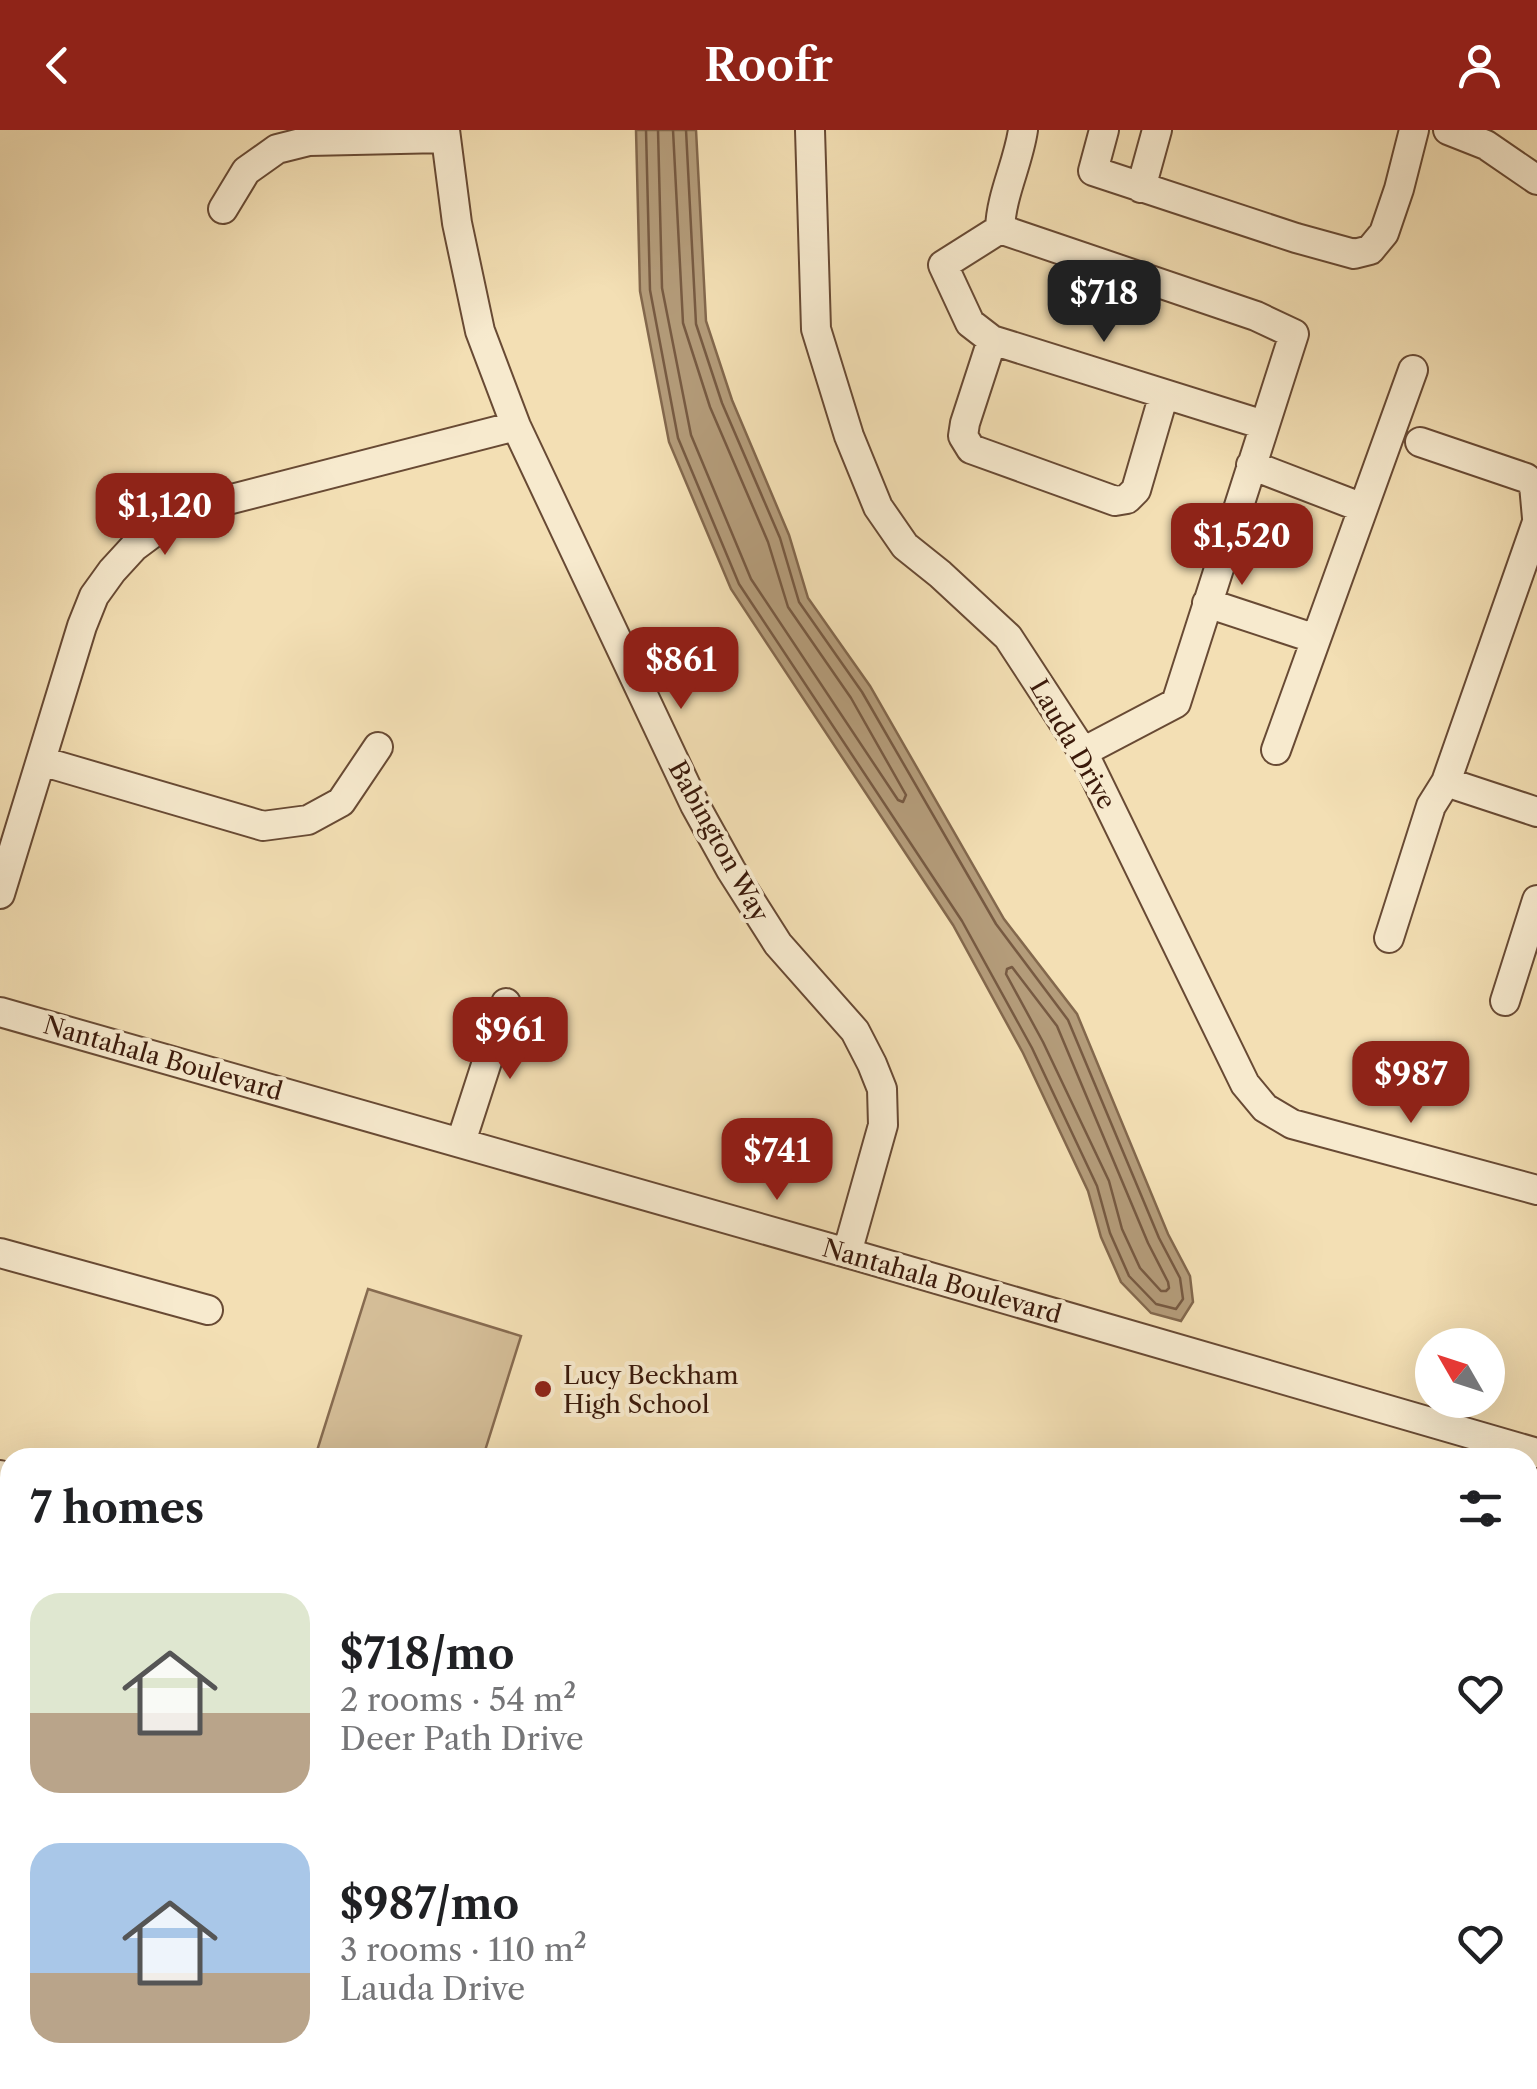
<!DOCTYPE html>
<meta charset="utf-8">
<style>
body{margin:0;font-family:"Libre Caslon Text",serif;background:#f2f2f2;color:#202124;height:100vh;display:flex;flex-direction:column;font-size:38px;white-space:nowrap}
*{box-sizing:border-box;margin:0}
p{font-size:32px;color:#757577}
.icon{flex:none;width:55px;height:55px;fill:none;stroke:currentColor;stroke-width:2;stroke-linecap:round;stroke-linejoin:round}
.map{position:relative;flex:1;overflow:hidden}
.sheet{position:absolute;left:0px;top:1318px;width:1538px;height:642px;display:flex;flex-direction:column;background:#fff;border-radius:30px 30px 0 0;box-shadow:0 10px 40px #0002}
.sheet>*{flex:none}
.needle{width:65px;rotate:309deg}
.controls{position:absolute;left:1415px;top:1198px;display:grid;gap:20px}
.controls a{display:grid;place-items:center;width:90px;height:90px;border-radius:50%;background:#fff;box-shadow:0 10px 40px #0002;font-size:50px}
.price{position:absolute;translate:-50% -85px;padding:0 22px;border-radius:20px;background:#8f2418;color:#fff;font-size:32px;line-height:65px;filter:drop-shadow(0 2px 5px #0008)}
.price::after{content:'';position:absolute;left:50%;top:60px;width:30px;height:22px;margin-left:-15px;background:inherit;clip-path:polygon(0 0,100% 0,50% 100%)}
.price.on{background:#222;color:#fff}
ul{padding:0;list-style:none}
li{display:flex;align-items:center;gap:30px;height:250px;padding:0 30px}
li span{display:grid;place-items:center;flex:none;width:280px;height:200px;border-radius:30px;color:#555}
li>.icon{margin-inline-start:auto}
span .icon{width:120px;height:120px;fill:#fffc;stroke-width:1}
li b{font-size:42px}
h2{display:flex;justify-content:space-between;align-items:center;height:120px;padding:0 30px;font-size:42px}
header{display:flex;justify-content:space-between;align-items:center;height:130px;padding:0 30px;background:#8f2418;color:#fff;font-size:45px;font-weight:600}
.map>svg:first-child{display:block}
</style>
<header><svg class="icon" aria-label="back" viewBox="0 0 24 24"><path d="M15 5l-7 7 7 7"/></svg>Roofr<svg class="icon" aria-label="person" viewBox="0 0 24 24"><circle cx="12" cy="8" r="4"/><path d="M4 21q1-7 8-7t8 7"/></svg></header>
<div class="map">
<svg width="1537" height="1959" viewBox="0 0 1537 1959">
<rect width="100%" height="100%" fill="#f3dfb4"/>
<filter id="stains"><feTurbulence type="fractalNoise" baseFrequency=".002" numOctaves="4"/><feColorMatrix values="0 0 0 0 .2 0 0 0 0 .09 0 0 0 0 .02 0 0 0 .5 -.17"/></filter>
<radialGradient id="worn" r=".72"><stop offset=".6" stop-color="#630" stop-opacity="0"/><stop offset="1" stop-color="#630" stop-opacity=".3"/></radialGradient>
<path fill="#d4bd97" stroke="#876b50" stroke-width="2.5" d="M 368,1159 L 521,1206 L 483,1327 L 315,1327 Z"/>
<path fill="#b49c7a" stroke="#83684d" stroke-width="2.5" d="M 636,0 L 696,0 L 706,191 L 732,270 L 789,405 L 808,468 L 870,556 L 1004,789 L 1077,884 L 1168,1104 L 1190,1146 L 1193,1172 L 1181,1191 L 1151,1183 L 1121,1152 L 1101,1107 L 1088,1061 L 1023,923 L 953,795 L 731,459 L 669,312 L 640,161 Z"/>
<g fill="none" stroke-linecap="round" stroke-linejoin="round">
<path stroke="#775a42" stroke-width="2.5" d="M 646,0 L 650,160 L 678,308 L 739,454 L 962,791 L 1032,918 L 1097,1056 L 1110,1103 L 1129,1146 L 1156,1174 L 1176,1179 L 1183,1169 L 1180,1148 L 1159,1108 L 1068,890 L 996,794 L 862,562 L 799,472 L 780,408 L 722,273 L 696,194 L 686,0
M 658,0 L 662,158 L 691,305 L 751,449 L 898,670 L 903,672 L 906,665 L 851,568 L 788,477 L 768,412 L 710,277 L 683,193 L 673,0
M 1012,837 L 1057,896 L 1148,1113 L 1168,1152 L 1169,1158 L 1166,1161 L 1161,1161 L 1140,1138 L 1122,1099 L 1109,1051 L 1043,912 L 1006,844 L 1007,839 Z"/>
<g stroke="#684a34" stroke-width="32">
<path id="minor" d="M 445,0 L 457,93 L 480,201 L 516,296 L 695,675 L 731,740 L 778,814 L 855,901 L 872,934 L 882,959 L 883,995 L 847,1123
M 810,0 L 816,199 L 849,306 L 878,377 L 905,416 L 940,444 L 1008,507 L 1083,622 L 1245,954 L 1265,978 L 1292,994 L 1537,1060
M 1023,0 C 1018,34 1001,65 1000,99 L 1256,186 L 1294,204 L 1176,573 L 1083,622
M 1104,0 L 1093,41 L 1296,108 L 1354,124 L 1370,120 L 1384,103 L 1399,59 L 1414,0
M 1448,0 L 1486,15 L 1537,50
M 1141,58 L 1157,0
M 223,79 L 246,41 L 277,19 L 309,11 L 445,8
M 1000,99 L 943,135 L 970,193 L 992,210 L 1264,295
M 992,210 L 965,293 L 963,306 L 971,319 L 1115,371 L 1127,369 L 1136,360 L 1164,264
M 1420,312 L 1526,348 L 1534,355 L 1537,388
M 1251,335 L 1363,378
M 1207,473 L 1316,509
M 1276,620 L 1413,240
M 41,631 L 263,696 L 308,690 L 341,672 L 378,617
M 1446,652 L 1537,682
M 0,764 L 82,496 L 94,466 L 112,441 L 134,417 L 181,382 L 516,296
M 1389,808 L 1431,676 L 1446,652 L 1537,392
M 1505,871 L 1537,770
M 0,882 L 847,1123 L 1537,1323
M 461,1012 L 506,873
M 0,1123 L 208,1180
M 0,1345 L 10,1348
M 0,1576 L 10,1579
M 0,1732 L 10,1719
M 116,1950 L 124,1959
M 419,1950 L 433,1959
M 778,1950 L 779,1959
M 1087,1950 L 1100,1959
M 1201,1950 L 1213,1959
M 1347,1950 L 1352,1959
M 146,1959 L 157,1950
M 371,1959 L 372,1950"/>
</g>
<g stroke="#3a190a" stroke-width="40">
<path id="major" d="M 0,1813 L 10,1825"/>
</g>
<use href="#minor" stroke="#f7eace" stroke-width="28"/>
<use href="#major" stroke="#f3dfb4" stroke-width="35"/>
</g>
<circle fill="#8f2418" stroke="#f7eace" stroke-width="4" cx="543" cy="1259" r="10"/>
<g text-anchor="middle" stroke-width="8" stroke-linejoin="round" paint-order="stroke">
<g font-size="25" fill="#3a190a" stroke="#f7eace">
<text transform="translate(1073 614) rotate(60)" y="9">Lauda Drive</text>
<text transform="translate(719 711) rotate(61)" y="9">Babington Way</text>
<text transform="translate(163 928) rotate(16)" y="9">Nantahala Boulevard</text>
<text transform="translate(942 1151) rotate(16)" y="9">Nantahala Boulevard</text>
</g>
<g font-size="25" fill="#3a190a" stroke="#f7eace" text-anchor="start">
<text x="563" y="1254">Lucy Beckham<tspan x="563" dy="29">High School</tspan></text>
</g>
</g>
<rect width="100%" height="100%" filter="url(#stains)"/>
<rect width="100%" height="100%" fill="url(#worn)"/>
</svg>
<div class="controls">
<a><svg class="needle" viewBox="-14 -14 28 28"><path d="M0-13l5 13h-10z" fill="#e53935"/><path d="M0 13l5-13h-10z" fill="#757577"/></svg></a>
</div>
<b class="price on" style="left:1104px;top:215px">$718</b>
<b class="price" style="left:165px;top:428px">$1,120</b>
<b class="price" style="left:1242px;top:458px">$1,520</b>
<b class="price" style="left:681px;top:582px">$861</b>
<b class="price" style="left:510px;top:952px">$961</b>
<b class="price" style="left:1411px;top:996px">$987</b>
<b class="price" style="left:777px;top:1073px">$741</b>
<section class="sheet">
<h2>7 homes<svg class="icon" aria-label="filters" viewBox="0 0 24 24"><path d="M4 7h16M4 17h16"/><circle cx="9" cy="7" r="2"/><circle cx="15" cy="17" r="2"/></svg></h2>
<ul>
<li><span style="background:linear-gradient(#dfe7d0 60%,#b9a48a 0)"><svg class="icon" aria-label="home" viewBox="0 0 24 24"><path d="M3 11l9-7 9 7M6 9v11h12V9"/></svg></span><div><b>$718/mo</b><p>2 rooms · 54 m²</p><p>Deer Path Drive</p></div><svg class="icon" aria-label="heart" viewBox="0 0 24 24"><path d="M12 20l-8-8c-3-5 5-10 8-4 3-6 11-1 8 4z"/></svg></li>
<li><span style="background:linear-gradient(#a9c7e8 65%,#b9a48a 0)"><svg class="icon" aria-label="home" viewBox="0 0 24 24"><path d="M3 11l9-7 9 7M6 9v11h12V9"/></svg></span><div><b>$987/mo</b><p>3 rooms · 110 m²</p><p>Lauda Drive</p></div><svg class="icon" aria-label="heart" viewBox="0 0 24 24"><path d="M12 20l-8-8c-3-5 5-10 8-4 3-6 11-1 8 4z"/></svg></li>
</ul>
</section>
</div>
